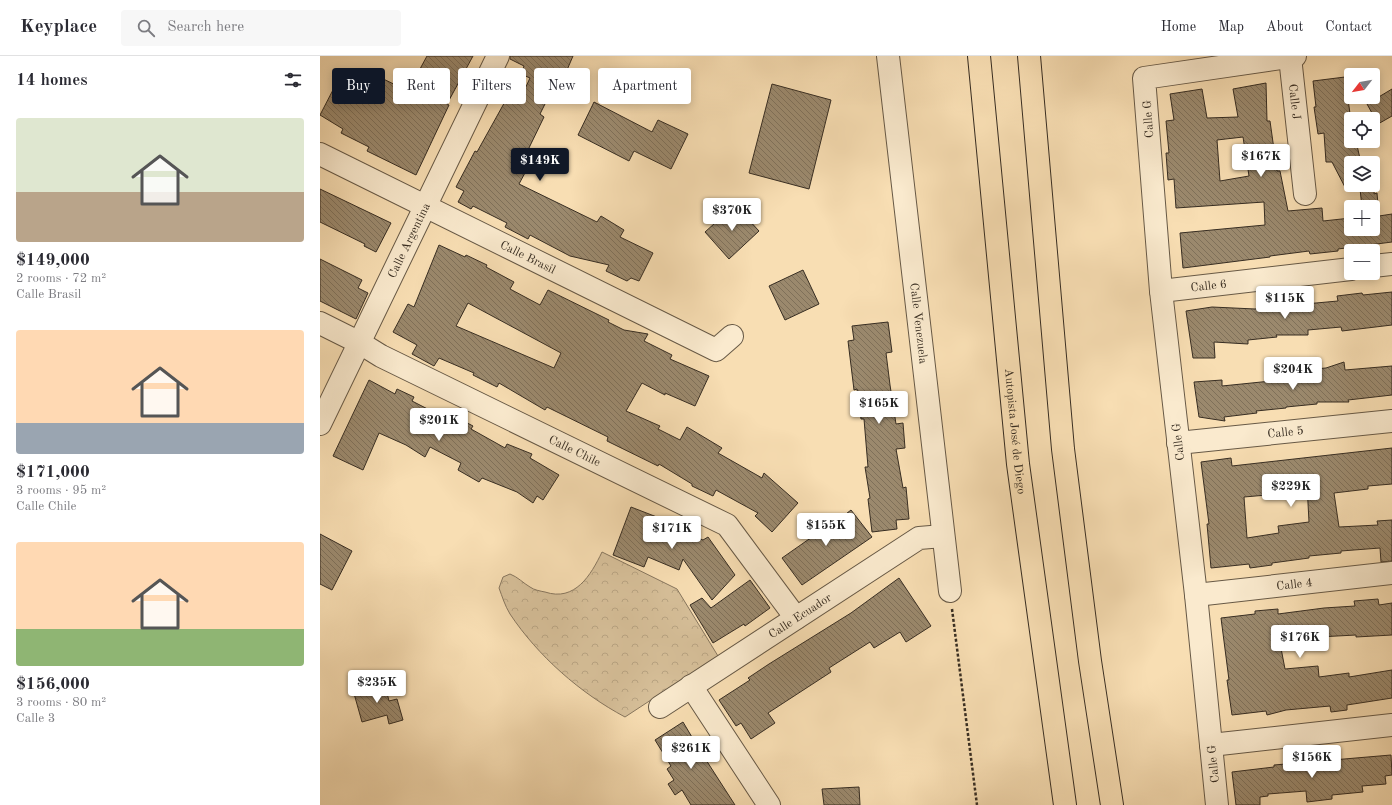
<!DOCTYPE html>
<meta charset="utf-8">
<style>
body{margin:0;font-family:"Old Standard TT",serif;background:#f7f7f7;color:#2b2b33;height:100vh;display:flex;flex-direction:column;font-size:15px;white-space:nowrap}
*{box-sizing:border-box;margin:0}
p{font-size:13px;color:#7c7c81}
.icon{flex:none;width:22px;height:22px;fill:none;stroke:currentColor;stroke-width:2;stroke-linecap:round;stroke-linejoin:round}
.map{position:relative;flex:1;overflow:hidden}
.sheet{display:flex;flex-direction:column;background:#fff;width:320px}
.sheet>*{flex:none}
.top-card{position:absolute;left:12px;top:12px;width:380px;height:36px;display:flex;gap:8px}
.needle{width:26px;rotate:239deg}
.controls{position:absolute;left:1024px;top:12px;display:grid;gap:8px}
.controls a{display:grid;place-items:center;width:36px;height:36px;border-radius:4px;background:#fff;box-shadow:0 2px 10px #0003;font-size:20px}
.price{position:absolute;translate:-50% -34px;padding:0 9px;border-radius:4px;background:#fff;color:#222;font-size:13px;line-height:26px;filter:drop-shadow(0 1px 2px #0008)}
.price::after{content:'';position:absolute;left:50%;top:24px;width:12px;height:9px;margin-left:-6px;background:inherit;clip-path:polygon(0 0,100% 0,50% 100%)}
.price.current{background:#111827;color:#fff}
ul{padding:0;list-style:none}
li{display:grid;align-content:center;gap:8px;height:212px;padding:0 16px}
li span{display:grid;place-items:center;height:124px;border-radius:4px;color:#555}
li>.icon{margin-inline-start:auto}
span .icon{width:72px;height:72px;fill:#fffc;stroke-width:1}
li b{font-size:17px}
h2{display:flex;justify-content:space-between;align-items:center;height:48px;padding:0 16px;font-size:17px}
.pill{padding:0 14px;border-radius:4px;background:#fff;box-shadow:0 2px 10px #0003;font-size:14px;line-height:36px}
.pill.current{background:#111827;color:#fff}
header{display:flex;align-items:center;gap:24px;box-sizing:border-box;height:56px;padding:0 20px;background:#fff;border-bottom:1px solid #e1e1e2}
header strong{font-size:19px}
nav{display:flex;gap:22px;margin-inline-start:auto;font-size:14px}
.search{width:280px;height:36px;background:#f7f7f7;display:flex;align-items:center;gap:10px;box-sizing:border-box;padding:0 14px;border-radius:4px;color:#7c7c81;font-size:15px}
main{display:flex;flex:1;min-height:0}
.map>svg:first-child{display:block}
</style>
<header>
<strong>Keyplace</strong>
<div class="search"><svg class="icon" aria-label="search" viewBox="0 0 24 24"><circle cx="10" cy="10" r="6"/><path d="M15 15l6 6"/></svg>Search here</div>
<nav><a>Home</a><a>Map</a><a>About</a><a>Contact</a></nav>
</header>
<main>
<section class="sheet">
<h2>14 homes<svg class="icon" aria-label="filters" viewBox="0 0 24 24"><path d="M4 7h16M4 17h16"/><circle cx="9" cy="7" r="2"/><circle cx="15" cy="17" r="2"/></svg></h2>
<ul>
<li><span style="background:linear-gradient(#dfe7d0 60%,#b9a48a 0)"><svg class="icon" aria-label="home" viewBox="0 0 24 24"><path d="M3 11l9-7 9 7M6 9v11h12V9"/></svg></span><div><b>$149,000</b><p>2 rooms · 72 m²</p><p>Calle Brasil</p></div></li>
<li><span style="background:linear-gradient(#ffd9b3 75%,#9aa5b1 0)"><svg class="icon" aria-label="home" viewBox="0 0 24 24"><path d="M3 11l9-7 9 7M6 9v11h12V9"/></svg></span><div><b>$171,000</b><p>3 rooms · 95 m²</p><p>Calle Chile</p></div></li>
<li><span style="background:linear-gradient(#ffd9b3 70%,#8fb573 0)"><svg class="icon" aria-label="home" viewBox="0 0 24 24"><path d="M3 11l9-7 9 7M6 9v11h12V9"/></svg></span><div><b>$156,000</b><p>3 rooms · 80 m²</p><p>Calle 3</p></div></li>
</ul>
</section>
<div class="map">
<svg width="1072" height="749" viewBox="0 0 1072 749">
<defs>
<pattern id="park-crowns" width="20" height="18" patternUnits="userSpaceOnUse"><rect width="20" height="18" fill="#d7c09a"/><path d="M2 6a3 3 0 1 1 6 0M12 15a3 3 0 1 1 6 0" fill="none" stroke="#b9a584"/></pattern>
<pattern id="building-back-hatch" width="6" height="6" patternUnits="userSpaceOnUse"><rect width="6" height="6" fill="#9b896d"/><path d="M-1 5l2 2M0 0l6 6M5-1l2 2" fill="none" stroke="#7f7059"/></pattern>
</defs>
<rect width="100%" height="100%" fill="#f8deb3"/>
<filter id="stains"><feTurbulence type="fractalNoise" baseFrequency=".005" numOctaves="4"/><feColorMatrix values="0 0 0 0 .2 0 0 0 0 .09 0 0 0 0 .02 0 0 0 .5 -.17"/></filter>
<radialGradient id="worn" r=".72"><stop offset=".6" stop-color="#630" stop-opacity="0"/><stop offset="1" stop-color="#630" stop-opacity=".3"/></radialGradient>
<path fill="url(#park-crowns)" stroke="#87765e" d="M 282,496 L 357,533 L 398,600 L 305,661 C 260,637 218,600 190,558 C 185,550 182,540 179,532 L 183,521 L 190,518 C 198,521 203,527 210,531 C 214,534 220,535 225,536 C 255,546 271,519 282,496 Z"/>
<path fill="url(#building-back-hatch)" stroke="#372d22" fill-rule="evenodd" d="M 107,0 L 153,0 L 127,48 L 129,49 L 96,119 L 47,95 L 49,91 L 21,77 L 23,73 L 0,59 L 15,30 L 27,36 L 30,29 L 42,35 L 51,17 L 88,35 Z
M 190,0 L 253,0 L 238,35 L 233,32 L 220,58 L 224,61 L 207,96 L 214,100 L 199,128 L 277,166 L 281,160 L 304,174 L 300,181 L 333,197 L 319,225 L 311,222 L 307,225 L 286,215 L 289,209 L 250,200 L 210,179 L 208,183 L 185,171 L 187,167 L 153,150 L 151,153 L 138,146 L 144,135 L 136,131 L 155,95 L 157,96 L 187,42 L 198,48 L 210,22 L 201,18 L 204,10 L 190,3 Z
M 1025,21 L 1031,65 L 1031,85 L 1036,85 L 1041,107 L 1031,107 L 1031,129 L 1053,129 L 1053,113 L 1056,113 L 1054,138 L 1057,137 L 1059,160 L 1072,158 L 1072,186 L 1018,193 L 1018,195 L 990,198 L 989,195 L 950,200 L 950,201 L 863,212 L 860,177 L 945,169 L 944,146 L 856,152 L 854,123 L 848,124 L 846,97 L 849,97 L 846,65 L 854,64 L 850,38 L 882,33 L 887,62 L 918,61 L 913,33 L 946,27 L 947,65 L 950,65 L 957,115 L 960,115 L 968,155 L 1002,152 L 1003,165 L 1031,162 L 1031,173 L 1053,173 L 1053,151 L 1042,151 L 1040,133 L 1027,135 L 1012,106 L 1006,106 L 1004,77 L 998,78 L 994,51 L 996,51 L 993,25 ZM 923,81 L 929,120 L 900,125 L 897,84 Z
M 452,28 L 511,44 L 489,133 L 429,117 Z
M 1072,33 L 1072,60 L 1058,68 L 1047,48 Z
M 274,46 L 332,76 L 338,64 L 368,78 L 351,113 L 314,95 L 309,105 L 258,79 Z
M 0,133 L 71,167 L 56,196 L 44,190 L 45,188 L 0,166 Z
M 415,149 L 439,175 L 409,203 L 385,176 Z
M 119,189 L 145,201 L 146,199 L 167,209 L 166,211 L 194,226 L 190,233 L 220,249 L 228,234 L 289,264 L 288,266 L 304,274 L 328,278 L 324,285 L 352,299 L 350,303 L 389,320 L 375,350 L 345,337 L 345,339 L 322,327 L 306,355 L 340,370 L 338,373 L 360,384 L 367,371 L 402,392 L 398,397 L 442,422 L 444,417 L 478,447 L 452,476 L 435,460 L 438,457 L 396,434 L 393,440 L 372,430 L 372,428 L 339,408 L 338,410 L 287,385 L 288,381 L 227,351 L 225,354 L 179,327 L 177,331 L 153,319 L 154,317 L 119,302 L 114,310 L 92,298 L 97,289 L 73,276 L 88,248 L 94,251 ZM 148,247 L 241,297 L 234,312 L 136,270 Z
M 0,203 L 42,224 L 38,232 L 48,237 L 36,263 L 0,245 Z
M 483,214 L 499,248 L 465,264 L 449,230 Z
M 1072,236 L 1072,269 L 1022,275 L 1021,271 L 988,274 L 988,279 L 956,279 L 957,281 L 928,284 L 928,288 L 894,286 L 895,302 L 873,302 L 866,255 L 892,251 L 935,253 L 960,250 L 960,248 L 985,245 L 985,248 L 1018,245 L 1017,240 L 1042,237 L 1043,239 Z
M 568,266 L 572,296 L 566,297 L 570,329 L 576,368 L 583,367 L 585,392 L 576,393 L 583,432 L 586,431 L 589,463 L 576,464 L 577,473 L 552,476 L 548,443 L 550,442 L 545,411 L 548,411 L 544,363 L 541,363 L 537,333 L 534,334 L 528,285 L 534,284 L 532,270 Z
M 1024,306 L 1025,314 L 1072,310 L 1072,339 L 1028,344 L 1029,346 L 997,346 L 997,348 L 966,351 L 966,352 L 936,355 L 937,357 L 904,361 L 905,365 L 879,361 L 874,326 L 902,324 L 902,330 L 971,323 L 970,315 L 1006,312 Z
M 49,324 L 75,338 L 77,333 L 94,341 L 92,345 L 129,364 L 132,359 L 153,370 L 151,373 L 185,392 L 187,388 L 212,398 L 210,402 L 239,419 L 223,444 L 217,440 L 213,447 L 197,436 L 162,422 L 159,426 L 138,414 L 141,407 L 110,391 L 105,401 L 86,389 L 59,377 L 43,414 L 13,400 Z
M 1072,392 L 1072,428 L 1048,430 L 1048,433 L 1014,437 L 1019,471 L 1058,469 L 1057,465 L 1072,464 L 1072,505 L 1061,506 L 1060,492 L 1021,495 L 1021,497 L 989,500 L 989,502 L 952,507 L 952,509 L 930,512 L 929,508 L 891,512 L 887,468 L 889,468 L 881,406 L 911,402 L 912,410 ZM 987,428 L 989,466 L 958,470 L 959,477 L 927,482 L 924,441 L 947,439 L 947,432 Z
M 311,451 L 342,463 L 340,467 L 383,484 L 388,481 L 415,519 L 392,544 L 363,503 L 359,514 L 328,501 L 324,511 L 293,499 Z
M 531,454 L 552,481 L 482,529 L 462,502 L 492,481 L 489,476 L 504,466 L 508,472 Z
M 0,478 L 32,495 L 12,534 L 0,528 Z
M 579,522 L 611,570 L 586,586 L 580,576 L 554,592 L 550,586 L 509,612 L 511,616 L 448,657 L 455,667 L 431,683 L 421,667 L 416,670 L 399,644 L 430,624 L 428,622 L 449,608 L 531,557 Z
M 430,524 L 450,552 L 425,570 L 424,568 L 393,587 L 370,549 L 382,542 L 391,552 Z
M 1058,543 L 1059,549 L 1072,547 L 1072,579 L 1036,581 L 1036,579 L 998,581 L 960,587 L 965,613 L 998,610 L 999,621 L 1029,617 L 1029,621 L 1072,614 L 1072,642 L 1027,649 L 1027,654 L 1011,656 L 1010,650 L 966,654 L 947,659 L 946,655 L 912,659 L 907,624 L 909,624 L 901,562 L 935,558 L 935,555 L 958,553 L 958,558 L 1004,552 L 1035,550 L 1034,545 Z
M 64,625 L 69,645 L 77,643 L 83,664 L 69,668 L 67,659 L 42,666 L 33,634 Z
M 363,666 L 379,693 L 415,749 L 371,749 L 362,734 L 355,739 L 348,728 L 354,724 L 347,713 L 351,710 L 335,684 Z
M 1071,699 L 1072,719 L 1065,720 L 1066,728 L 1042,730 L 1043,736 L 1012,739 L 1012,743 L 987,746 L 986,735 L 948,738 L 948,740 L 940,741 L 940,749 L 916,749 L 912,716 L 954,711 L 954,709 Z
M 539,731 L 540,749 L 504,749 L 502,733 Z"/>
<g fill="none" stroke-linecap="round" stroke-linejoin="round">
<g stroke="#675946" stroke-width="24">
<g id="minor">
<path id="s1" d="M 568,0 L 630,535"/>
<path id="s2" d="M 970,1 L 985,138"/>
<path id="s3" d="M 0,98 L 396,294 L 412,280"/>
<path d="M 1053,210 L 1072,208"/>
<path id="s4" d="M 841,235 L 1031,213"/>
<path id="s5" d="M 0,267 L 40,287 L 61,300 L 407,469 L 476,562"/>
<path id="s6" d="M 0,368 L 178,0"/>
<path id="s7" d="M 858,387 L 1072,365"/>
<path id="s8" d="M 876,539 L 1072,517"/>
<path d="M 371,630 L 449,749"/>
<path id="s9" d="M 340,651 L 599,482 L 623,480"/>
<path d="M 891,689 L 1072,669"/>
<path d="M 897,749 L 876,539 L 841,235 L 824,22 L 975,0"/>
</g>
</g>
<g stroke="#372d22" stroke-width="24">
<g id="highway">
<path id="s10" d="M 659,0 L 698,408 L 745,749"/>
<path d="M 709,0 L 743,393 L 770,605 L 792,749"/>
</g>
</g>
<path stroke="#372d22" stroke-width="2.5" stroke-dasharray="3 2" stroke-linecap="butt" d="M 632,553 L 657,749"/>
<use href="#minor" stroke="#faeace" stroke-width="22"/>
<use href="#highway" stroke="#f8deb3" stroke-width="22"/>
</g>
<g text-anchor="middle" stroke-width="3" stroke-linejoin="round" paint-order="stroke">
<g font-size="12" fill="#372d22" stroke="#faeace">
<text dy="4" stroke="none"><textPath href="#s2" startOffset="45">Calle J</textPath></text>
<text transform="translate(828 63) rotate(-94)" y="4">Calle G</text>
<text dy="4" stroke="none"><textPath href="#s6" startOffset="204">Calle Argentina</textPath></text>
<text dy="4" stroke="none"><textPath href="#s3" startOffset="232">Calle Brasil</textPath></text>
<text dy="4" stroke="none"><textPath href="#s4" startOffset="48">Calle 6</textPath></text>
<text dy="4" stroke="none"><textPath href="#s1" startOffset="269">Calle Venezuela</textPath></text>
<text dy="4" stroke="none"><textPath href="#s10" startOffset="377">Autopista José de Diego</textPath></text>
<text dy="4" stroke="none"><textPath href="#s7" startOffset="108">Calle 5</textPath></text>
<text transform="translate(858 386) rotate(-97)" y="4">Calle G</text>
<text dy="4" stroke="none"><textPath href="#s5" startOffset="285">Calle Chile</textPath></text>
<text dy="4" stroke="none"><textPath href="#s8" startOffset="99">Calle 4</textPath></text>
<text dy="4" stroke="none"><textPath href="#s9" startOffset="167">Calle Ecuador</textPath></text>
<text transform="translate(893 708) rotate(-96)" y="4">Calle G</text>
</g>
</g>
<rect width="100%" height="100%" filter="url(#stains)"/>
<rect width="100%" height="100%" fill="url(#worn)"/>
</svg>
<div class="controls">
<a><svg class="needle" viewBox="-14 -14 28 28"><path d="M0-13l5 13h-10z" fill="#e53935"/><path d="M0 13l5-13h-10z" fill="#7c7c81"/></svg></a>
<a><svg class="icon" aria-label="locate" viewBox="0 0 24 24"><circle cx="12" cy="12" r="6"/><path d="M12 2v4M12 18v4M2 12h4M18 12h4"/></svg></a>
<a><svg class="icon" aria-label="layers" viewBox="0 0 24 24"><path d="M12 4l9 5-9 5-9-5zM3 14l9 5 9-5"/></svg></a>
<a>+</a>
<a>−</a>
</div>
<b class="price" style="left:941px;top:122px">$167K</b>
<b class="price current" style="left:220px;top:126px">$149K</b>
<b class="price" style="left:412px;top:176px">$370K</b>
<b class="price" style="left:965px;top:264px">$115K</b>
<b class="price" style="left:973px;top:335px">$204K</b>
<b class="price" style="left:559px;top:369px">$165K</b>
<b class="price" style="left:119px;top:386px">$201K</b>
<b class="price" style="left:971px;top:452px">$229K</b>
<b class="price" style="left:506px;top:491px">$155K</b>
<b class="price" style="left:352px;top:494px">$171K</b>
<b class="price" style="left:980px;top:603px">$176K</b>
<b class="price" style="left:57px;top:648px">$235K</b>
<b class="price" style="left:371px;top:714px">$261K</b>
<b class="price" style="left:992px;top:723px">$156K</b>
<div class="top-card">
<a class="pill current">Buy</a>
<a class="pill">Rent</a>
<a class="pill">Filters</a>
<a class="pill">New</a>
<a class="pill">Apartment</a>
</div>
</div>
</main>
